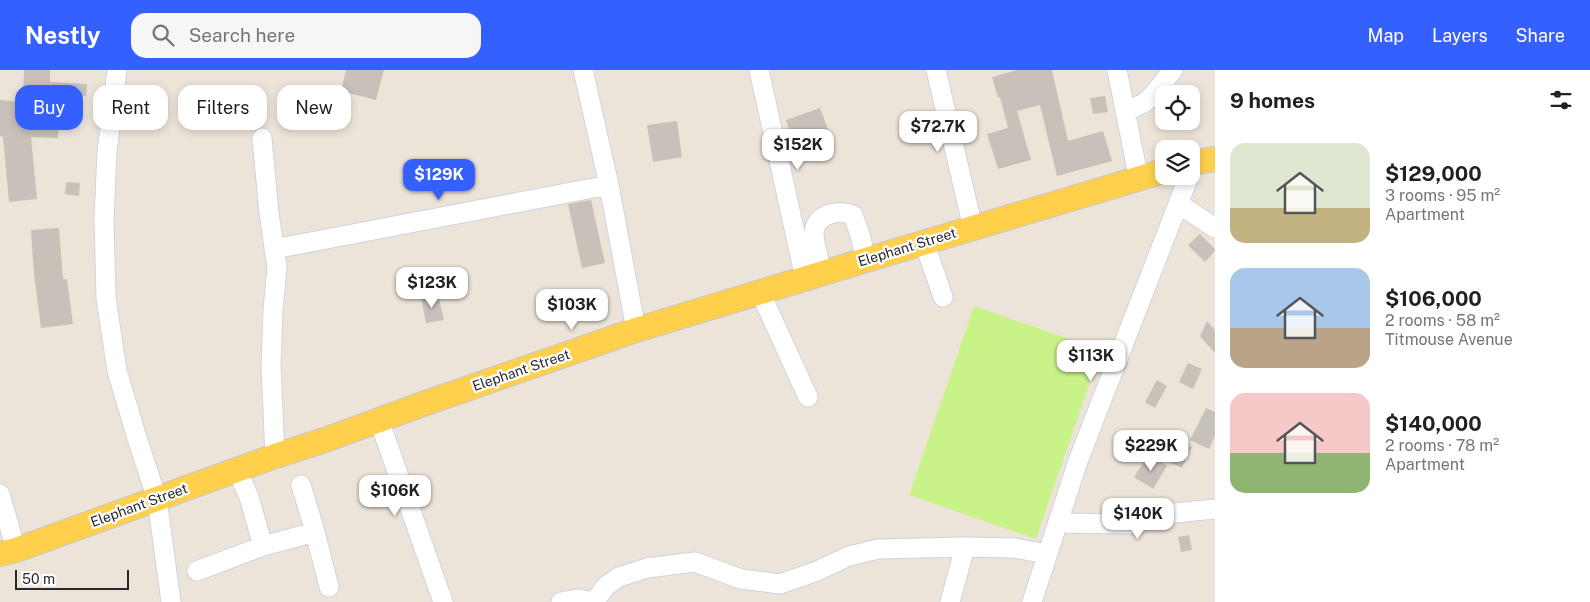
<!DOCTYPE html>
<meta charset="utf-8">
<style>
body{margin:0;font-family:"Public Sans",sans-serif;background:#f6f6f6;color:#202124;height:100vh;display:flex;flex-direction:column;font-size:19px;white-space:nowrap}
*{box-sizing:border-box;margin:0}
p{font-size:16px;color:#757577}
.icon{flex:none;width:28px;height:28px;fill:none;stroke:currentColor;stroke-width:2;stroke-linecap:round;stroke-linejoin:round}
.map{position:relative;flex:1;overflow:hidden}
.panel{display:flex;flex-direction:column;background:#fff;width:375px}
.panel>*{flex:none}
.hud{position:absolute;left:15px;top:15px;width:475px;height:45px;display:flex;gap:10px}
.buttons{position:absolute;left:1155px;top:15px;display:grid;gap:10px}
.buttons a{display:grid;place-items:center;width:45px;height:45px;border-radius:10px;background:#fff;box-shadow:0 2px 8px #0003;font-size:25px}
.scale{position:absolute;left:15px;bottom:12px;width:114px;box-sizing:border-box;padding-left:5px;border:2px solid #292929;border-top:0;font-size:14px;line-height:18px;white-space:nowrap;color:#292929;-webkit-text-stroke:4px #fff;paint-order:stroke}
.price{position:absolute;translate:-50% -42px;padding:0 11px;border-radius:10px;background:#fff;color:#222;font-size:16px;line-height:32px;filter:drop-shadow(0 1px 2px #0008)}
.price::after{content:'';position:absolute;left:50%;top:30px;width:15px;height:11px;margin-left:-8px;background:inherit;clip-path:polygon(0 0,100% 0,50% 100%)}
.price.active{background:#3460ff;color:#fff}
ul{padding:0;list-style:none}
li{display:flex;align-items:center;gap:15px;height:125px;padding:0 15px}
li span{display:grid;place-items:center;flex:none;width:140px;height:100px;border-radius:15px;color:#555}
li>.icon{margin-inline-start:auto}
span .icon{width:60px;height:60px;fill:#fffc;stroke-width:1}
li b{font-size:21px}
h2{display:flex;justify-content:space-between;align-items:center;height:60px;padding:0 15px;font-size:21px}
.pill{padding:0 18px;border-radius:15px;background:#fff;box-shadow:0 2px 8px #0003;font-size:18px;line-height:45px}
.pill.active{background:#3460ff;color:#fff}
header{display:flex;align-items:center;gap:30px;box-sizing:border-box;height:70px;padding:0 25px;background:#3460ff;color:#fff}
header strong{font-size:24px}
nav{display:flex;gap:28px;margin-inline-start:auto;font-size:18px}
.search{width:350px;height:45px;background:#f6f6f6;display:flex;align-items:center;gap:12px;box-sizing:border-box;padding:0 18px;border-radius:15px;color:#757577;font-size:19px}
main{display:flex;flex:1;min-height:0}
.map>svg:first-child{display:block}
</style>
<header>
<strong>Nestly</strong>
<div class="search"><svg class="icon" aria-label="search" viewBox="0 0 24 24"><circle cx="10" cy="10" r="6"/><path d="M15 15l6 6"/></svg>Search here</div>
<nav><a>Map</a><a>Layers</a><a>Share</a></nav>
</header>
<main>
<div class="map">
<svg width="1215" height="532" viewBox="0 0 1215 532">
<rect width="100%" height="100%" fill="#ede4d9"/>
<path fill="#c9f389" d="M 974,236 L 1101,280 L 1036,469 L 909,425 Z"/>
<path fill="#c8c1b9" d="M 24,0 L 50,0 L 50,12 L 87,14 L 86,26 L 59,24 L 58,68 L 31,67 L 37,129 L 9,132 L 3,67 L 0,66 L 0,30 L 22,32 L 22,29 L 23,29 Z
M 346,0 L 384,0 L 376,30 L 341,21 Z
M 1017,0 L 1052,0 L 1068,71 L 1103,61 L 1112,91 L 1057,106 L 1040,35 L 1017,41 L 1031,90 L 998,99 L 987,64 L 1008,58 L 1000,27 L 998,28 L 992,7 Z
M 1105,26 L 1108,42 L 1093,44 L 1090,28 Z
M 820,38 L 829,62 L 794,74 L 786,50 Z
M 677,51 L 682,87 L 653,92 L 647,55 Z
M 66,112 L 80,113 L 79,126 L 65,124 Z
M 591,130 L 605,193 L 582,198 L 568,134 Z
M 59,158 L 63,209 L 67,209 L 73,254 L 41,258 L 34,204 L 31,160 Z
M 1200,164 L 1215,179 L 1215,181 L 1205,192 L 1188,175 Z
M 438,224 L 444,250 L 426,253 L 421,228 Z
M 1207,251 L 1215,260 L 1215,283 L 1200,266 Z
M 1188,293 L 1202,299 L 1193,319 L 1179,312 Z
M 1157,310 L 1167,316 L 1155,338 L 1145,332 Z
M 1206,338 L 1215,342 L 1215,366 L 1209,379 L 1190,370 Z
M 1178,370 L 1192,377 L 1182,398 L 1168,391 Z
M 1149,384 L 1167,396 L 1153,419 L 1134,407 Z
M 1189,465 L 1192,480 L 1181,482 L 1178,467 Z"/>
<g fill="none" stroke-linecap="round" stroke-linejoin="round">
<g stroke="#ced3e4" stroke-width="21">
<path id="minor" d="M 117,0 L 107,82 L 104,148 L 106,228 L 117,301 L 137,368 L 157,429 L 171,532
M 583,0 L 609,115 L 636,260
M 759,0 L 805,208
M 936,0 L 973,158
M 1117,0 L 1139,110
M 1125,42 L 1144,33 L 1153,25 L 1173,0
M 262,68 L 269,143 L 277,198 L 273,240 L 271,296 L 275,386
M 1179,134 L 1215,158
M 924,172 L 943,227
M 274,179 L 609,115
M 822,203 C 820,192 814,174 814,164 C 814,144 838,139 853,145 L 860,165 L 866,190
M 760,222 L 808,327
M 379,350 L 443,532
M 237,400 L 249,427 L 263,476
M 301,415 L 315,462
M 0,424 L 16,480
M 1058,453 L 1131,454 L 1175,443 L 1215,439
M 197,501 L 263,476 L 315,462 L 329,517
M 561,532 L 578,529 L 594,532
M 594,532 L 606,516 L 619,507 L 647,498 L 695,492 L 741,509 L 780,514 L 817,501 L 849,486 L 878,479 L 965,477 L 1014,478 L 1047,484
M 950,532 L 965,477
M 1032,532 L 1078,391 L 1189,106"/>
</g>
<g stroke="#c7c7c7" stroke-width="26">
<path id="major" d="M 1191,93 L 1215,89
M 0,484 L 16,480 L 275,386 L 325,370 L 423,334 L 636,260 L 866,190 L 1164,101"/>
</g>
<use href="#minor" stroke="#fff" stroke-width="19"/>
<use href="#major" stroke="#ffd04c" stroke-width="24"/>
</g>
<g text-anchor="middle" stroke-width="4.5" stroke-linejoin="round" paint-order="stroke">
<g font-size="14" fill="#292929" stroke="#fff">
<text transform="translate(907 177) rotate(-17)" y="5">Elephant Street</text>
<text transform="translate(521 300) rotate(-19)" y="5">Elephant Street</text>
<text transform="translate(139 435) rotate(-20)" y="5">Elephant Street</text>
</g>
</g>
</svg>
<div class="buttons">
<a><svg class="icon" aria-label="locate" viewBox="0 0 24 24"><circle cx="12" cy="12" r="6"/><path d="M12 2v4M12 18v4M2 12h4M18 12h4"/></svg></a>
<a><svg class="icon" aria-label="layers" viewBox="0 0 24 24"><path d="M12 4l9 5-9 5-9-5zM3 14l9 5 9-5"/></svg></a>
</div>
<div class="scale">50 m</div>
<b class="price" style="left:938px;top:83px">$72.7K</b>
<b class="price" style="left:798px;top:101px">$152K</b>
<b class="price active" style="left:439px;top:131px">$129K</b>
<b class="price" style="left:432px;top:239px">$123K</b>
<b class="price" style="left:572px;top:261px">$103K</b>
<b class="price" style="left:1091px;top:312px">$113K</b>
<b class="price" style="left:1151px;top:402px">$229K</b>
<b class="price" style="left:395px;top:447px">$106K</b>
<b class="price" style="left:1138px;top:470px">$140K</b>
<div class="hud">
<a class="pill active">Buy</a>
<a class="pill">Rent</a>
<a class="pill">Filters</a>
<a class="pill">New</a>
</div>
</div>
<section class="panel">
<h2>9 homes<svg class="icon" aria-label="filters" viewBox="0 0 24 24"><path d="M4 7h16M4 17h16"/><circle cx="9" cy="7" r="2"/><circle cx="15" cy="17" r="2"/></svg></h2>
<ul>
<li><span style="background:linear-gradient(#dfe7d0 65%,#c2b280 0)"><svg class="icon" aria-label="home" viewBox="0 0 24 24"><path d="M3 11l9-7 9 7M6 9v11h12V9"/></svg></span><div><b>$129,000</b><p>3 rooms · 95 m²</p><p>Apartment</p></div></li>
<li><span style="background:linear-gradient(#a9c7e8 60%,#b9a48a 0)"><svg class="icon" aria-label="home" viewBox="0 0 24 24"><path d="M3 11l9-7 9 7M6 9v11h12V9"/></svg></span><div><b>$106,000</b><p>2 rooms · 58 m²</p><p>Titmouse Avenue</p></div></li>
<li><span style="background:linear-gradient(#f6c9c9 60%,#8fb573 0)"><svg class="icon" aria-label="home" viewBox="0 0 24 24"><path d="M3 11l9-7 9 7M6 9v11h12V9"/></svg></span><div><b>$140,000</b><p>2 rooms · 78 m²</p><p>Apartment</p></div></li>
</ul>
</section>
</main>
